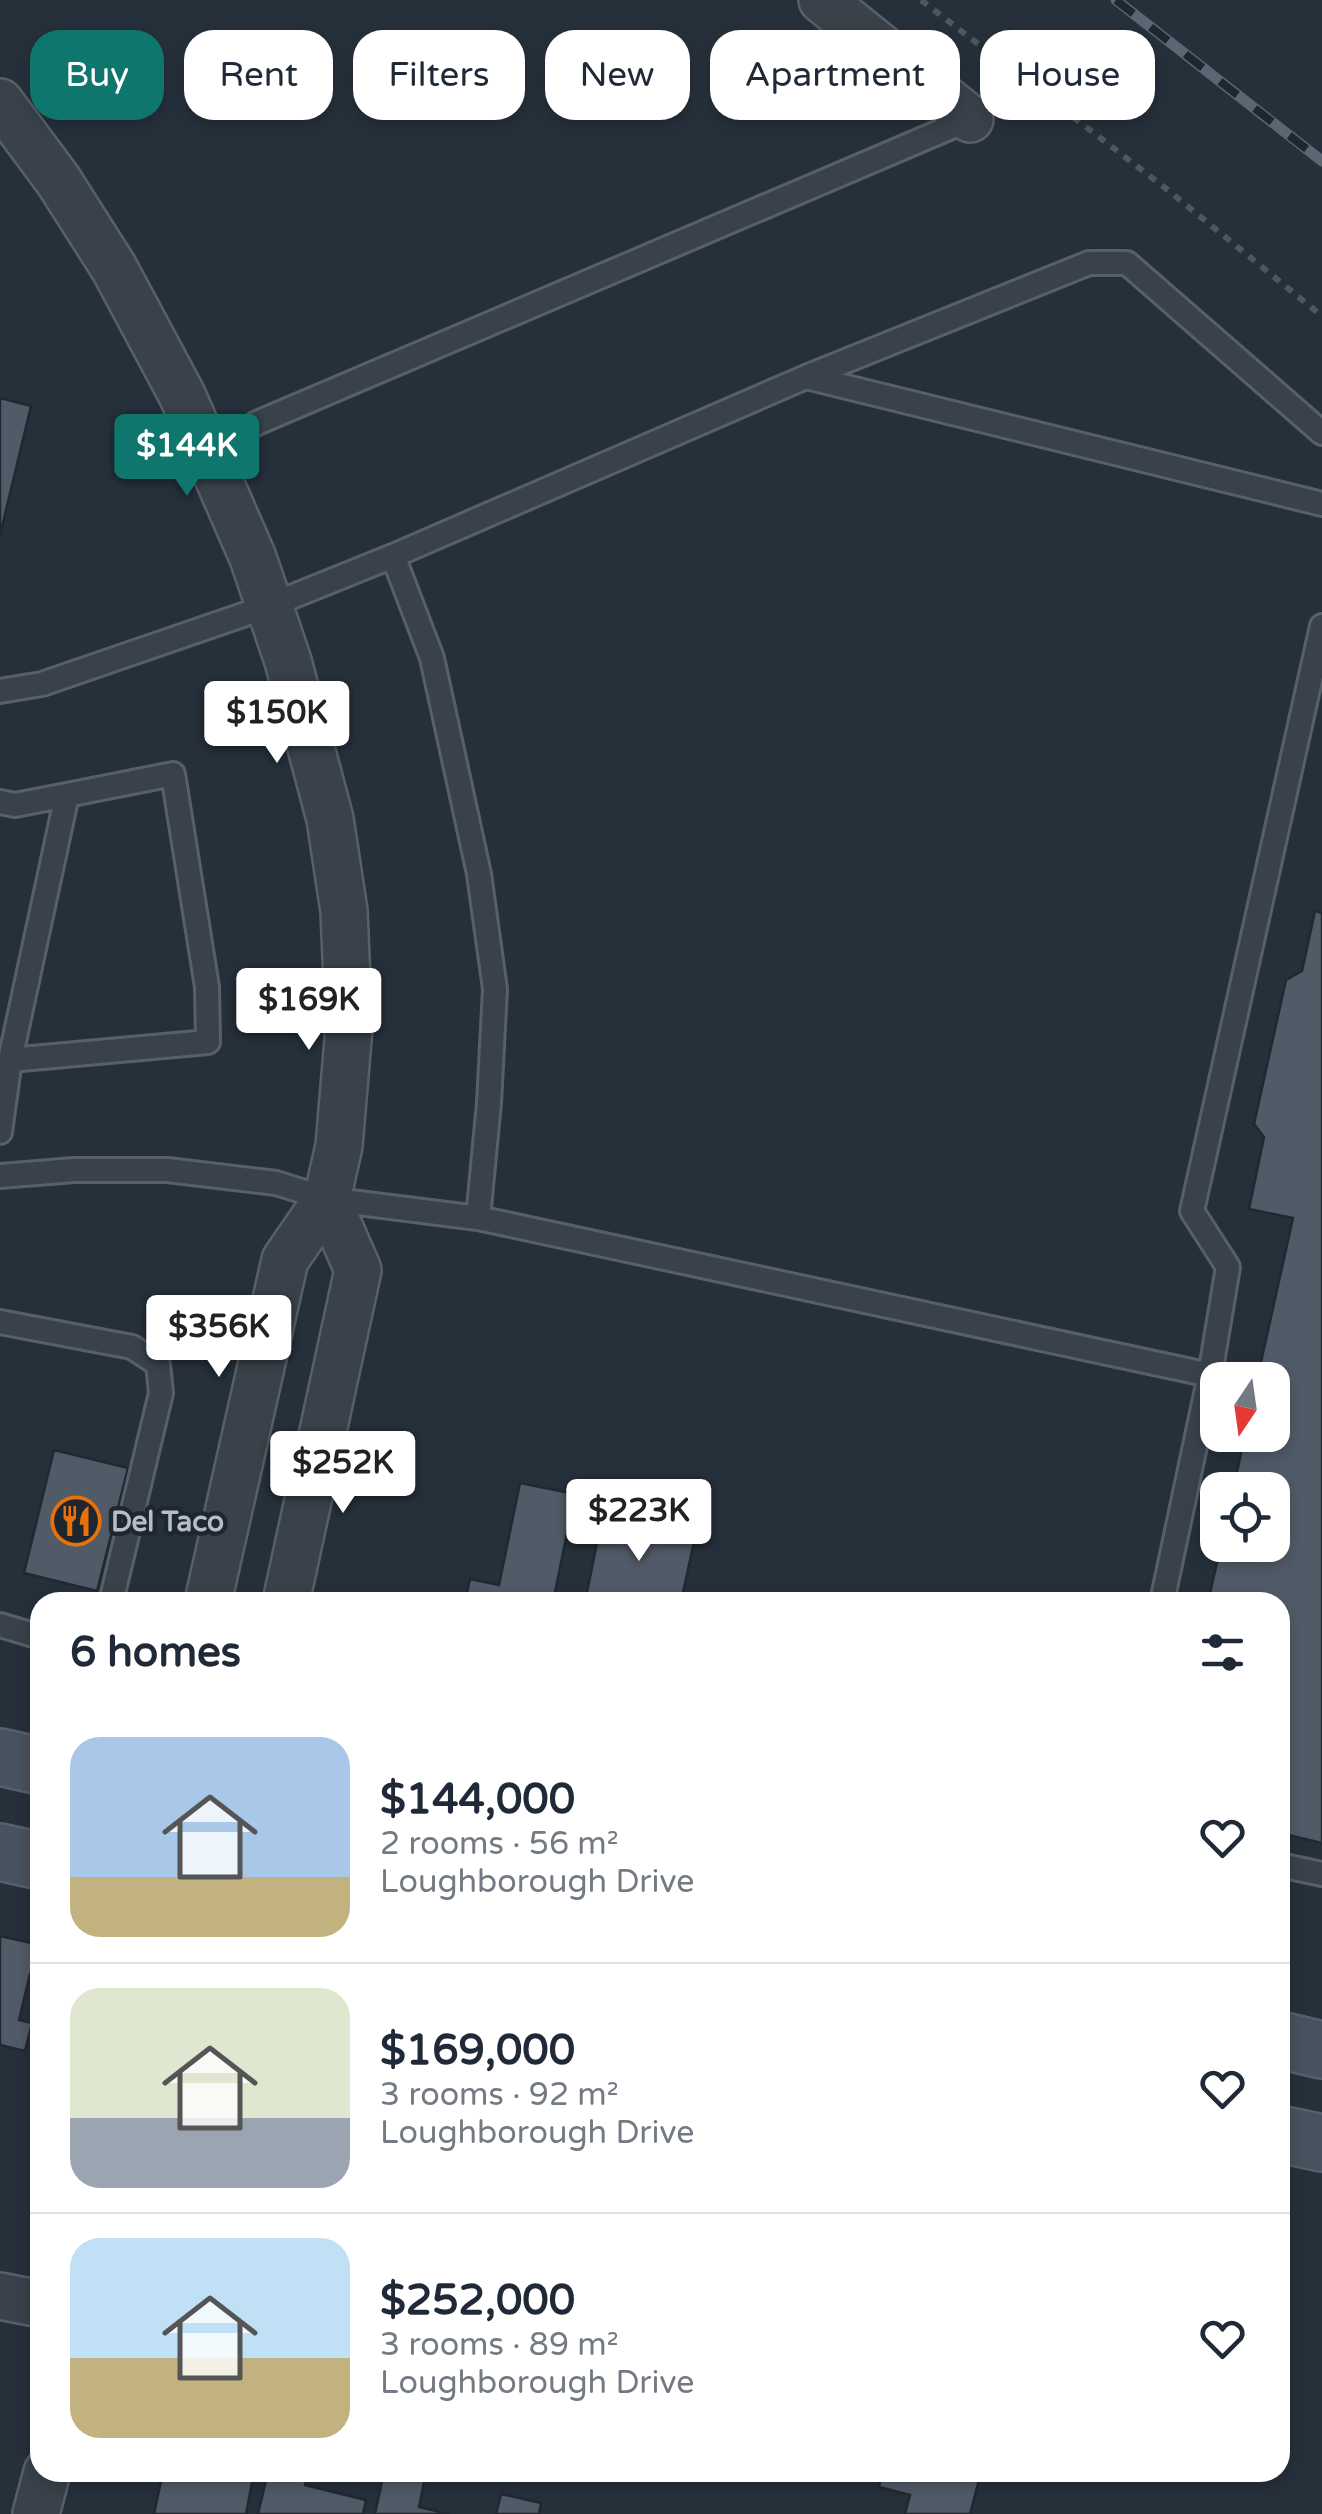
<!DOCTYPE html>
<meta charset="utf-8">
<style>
body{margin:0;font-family:"Varela Round",sans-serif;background:#f2f2f3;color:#1f2937;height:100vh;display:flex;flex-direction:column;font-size:38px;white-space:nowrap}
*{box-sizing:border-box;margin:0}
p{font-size:32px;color:#747a83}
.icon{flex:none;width:55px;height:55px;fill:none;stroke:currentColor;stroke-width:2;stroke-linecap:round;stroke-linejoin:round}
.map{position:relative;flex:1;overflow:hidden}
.drawer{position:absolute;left:30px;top:1592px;width:1260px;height:890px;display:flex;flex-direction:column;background:#fff;border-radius:30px;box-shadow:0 5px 15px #0003}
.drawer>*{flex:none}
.guide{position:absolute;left:30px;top:30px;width:1262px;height:90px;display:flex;gap:20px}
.needle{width:65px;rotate:193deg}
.fabs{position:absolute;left:1200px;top:1362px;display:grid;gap:20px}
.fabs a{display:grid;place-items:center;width:90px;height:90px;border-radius:20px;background:#fff;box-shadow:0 5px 15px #0003;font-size:50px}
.price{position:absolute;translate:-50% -85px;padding:0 22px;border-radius:10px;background:#fff;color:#222;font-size:32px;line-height:65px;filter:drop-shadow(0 2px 5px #0008)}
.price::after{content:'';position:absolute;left:50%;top:60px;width:30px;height:22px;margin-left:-15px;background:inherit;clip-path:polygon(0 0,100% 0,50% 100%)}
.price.selected{background:#0f766e;color:#fff}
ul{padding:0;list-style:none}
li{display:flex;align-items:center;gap:30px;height:250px;padding:0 40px}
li+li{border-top:2px solid #e0e1e3}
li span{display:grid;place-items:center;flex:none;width:280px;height:200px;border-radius:30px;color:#555}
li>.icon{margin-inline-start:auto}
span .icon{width:120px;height:120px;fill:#fffc;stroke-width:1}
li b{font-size:42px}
h2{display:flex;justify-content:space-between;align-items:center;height:120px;padding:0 40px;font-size:42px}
.pill{padding:0 35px;border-radius:30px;background:#fff;box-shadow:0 5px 15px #0003;font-size:35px;line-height:90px}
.pill.selected{background:#0f766e;color:#fff}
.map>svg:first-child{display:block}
</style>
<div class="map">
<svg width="1322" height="2514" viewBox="0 0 1322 2514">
<rect width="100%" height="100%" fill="#26303b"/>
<path fill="#515b68" stroke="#202932" stroke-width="2.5" d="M 0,398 L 31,406 L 0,535 Z
M 1315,911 L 1322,913 L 1322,1843 L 1280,1833 L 1280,1602 L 1208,1602 L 1221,1545 L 1272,1545 L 1272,1490 L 1233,1490 L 1245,1435 L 1272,1435 L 1272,1380 L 1257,1380 L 1293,1218 L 1249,1209 L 1264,1137 L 1254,1124 L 1286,980 L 1302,971 Z
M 54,1450 L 128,1468 L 97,1591 L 24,1573 Z
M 520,1483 L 575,1494 L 553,1602 L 465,1602 L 470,1579 L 499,1585 Z
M 602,1518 L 695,1537 L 681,1602 L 585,1602 Z
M 0,1936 L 40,1945 L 40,1977 L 30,1974 L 19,2020 L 32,2023 L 25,2051 L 0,2045 Z
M 163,2472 L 254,2472 L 246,2514 L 154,2514 Z
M 268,2472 L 308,2472 L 305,2485 L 366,2500 L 363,2514 L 258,2514 Z
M 384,2472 L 425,2477 L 419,2507 L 449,2514 L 375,2514 Z
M 882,2472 L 981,2472 L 970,2514 L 905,2514 L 910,2495 L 879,2487 Z
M 501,2494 L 541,2503 L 539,2514 L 496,2514 Z"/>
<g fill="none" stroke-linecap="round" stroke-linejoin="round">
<g stroke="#576069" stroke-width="28">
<path id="service" d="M 806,377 L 1322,504
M 207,453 L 257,423 L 970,119
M 393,556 L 432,658 L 479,874 L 495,989 L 489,1103 L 478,1218
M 0,691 L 42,684 L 269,606 L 393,556 L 806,377 L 1089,263 L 1127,263 L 1322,433
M 0,802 L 15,805 L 67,795
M 0,1132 L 10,1060 L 67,795 L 173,774 L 207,987 L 208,1042 L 10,1060
M 0,1176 L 74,1170 L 167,1170 L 276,1183 L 327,1199 L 478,1218 L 1210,1375
M 0,1322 L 132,1347 L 158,1364 L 161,1393 L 111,1602
M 1162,1602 L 1210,1375 L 1228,1267 L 1192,1211 L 1322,626
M 0,1625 L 40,1637
M 1280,1865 L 1322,1874"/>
</g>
<g stroke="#576069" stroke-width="50">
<path id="minor" d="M 822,0 L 970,119
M 0,102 L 58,180 L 114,268 L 182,395 L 253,558 L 288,661 L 330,819 L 344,911 L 349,1028 L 339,1146 L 327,1199 L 285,1260 L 208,1602
M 286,1602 L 358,1270 L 327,1199
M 0,2296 L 40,2304
M 36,2514 L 47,2472"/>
</g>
<g stroke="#576069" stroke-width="60">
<path id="secondary" d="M 0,1757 L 40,1766
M 0,1852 L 40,1861
M 1280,2040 L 1322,2050
M 1280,2134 L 1322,2143"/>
</g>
<path stroke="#485a5b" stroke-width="6" stroke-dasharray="8 8" stroke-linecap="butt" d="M 921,0 L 1164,187 L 1322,316"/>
<use href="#service" stroke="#39424b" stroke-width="22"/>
<use href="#minor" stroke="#39424b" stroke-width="45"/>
<use href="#secondary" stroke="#48515e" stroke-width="55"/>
<g stroke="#5c6672" stroke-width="11">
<path id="rail" d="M 1116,0 L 1322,161"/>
</g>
<use href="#rail" stroke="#1e2730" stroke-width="8" stroke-dasharray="22" stroke-linecap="butt"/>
</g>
<defs>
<g id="restaurant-ring" transform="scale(2.5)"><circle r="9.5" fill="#1e2730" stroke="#e8710a" stroke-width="1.5"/><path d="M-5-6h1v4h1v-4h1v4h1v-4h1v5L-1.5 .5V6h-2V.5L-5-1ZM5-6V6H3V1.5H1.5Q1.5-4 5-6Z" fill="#e8710a"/></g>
</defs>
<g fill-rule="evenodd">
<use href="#restaurant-ring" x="76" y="1521"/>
</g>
<g text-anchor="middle" stroke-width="9" stroke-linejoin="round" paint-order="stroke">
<g font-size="28" font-weight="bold" fill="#b5bdc6" stroke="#1e2730" text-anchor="start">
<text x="111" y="1531">Del Taco</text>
</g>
</g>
</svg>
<div class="fabs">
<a><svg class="needle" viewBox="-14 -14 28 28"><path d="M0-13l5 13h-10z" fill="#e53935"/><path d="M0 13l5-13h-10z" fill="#747a83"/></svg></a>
<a><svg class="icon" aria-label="locate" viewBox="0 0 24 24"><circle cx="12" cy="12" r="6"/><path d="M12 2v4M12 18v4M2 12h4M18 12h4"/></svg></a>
</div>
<b class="price selected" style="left:187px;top:499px">$144K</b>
<b class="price" style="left:277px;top:766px">$150K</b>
<b class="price" style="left:309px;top:1053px">$169K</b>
<b class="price" style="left:219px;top:1380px">$356K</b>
<b class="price" style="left:343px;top:1516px">$252K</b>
<b class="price" style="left:639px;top:1564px">$223K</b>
<div class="guide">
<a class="pill selected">Buy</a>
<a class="pill">Rent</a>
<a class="pill">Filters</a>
<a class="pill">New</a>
<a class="pill">Apartment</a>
<a class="pill">House</a>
</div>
<section class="drawer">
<h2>6 homes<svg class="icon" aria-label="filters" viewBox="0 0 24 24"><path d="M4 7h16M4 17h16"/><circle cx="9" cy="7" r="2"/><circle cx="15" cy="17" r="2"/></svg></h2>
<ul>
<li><span style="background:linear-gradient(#a9c7e8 70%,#c2b280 0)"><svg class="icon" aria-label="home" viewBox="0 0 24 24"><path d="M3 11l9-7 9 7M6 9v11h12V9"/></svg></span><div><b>$144,000</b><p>2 rooms · 56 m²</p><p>Loughborough Drive</p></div><svg class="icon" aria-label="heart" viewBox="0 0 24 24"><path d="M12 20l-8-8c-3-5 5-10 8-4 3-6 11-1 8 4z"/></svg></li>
<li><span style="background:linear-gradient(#dfe7d0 65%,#9aa5b1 0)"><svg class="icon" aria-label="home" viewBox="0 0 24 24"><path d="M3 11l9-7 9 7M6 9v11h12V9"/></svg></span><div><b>$169,000</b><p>3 rooms · 92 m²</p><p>Loughborough Drive</p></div><svg class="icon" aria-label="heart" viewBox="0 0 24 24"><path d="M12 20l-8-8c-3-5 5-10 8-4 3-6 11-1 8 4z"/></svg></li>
<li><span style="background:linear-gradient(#bfe0f5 60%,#c2b280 0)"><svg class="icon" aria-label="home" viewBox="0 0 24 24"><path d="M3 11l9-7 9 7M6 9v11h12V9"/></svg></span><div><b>$252,000</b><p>3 rooms · 89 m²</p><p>Loughborough Drive</p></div><svg class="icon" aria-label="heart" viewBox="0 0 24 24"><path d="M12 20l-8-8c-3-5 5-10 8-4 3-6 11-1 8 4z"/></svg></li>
</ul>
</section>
</div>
